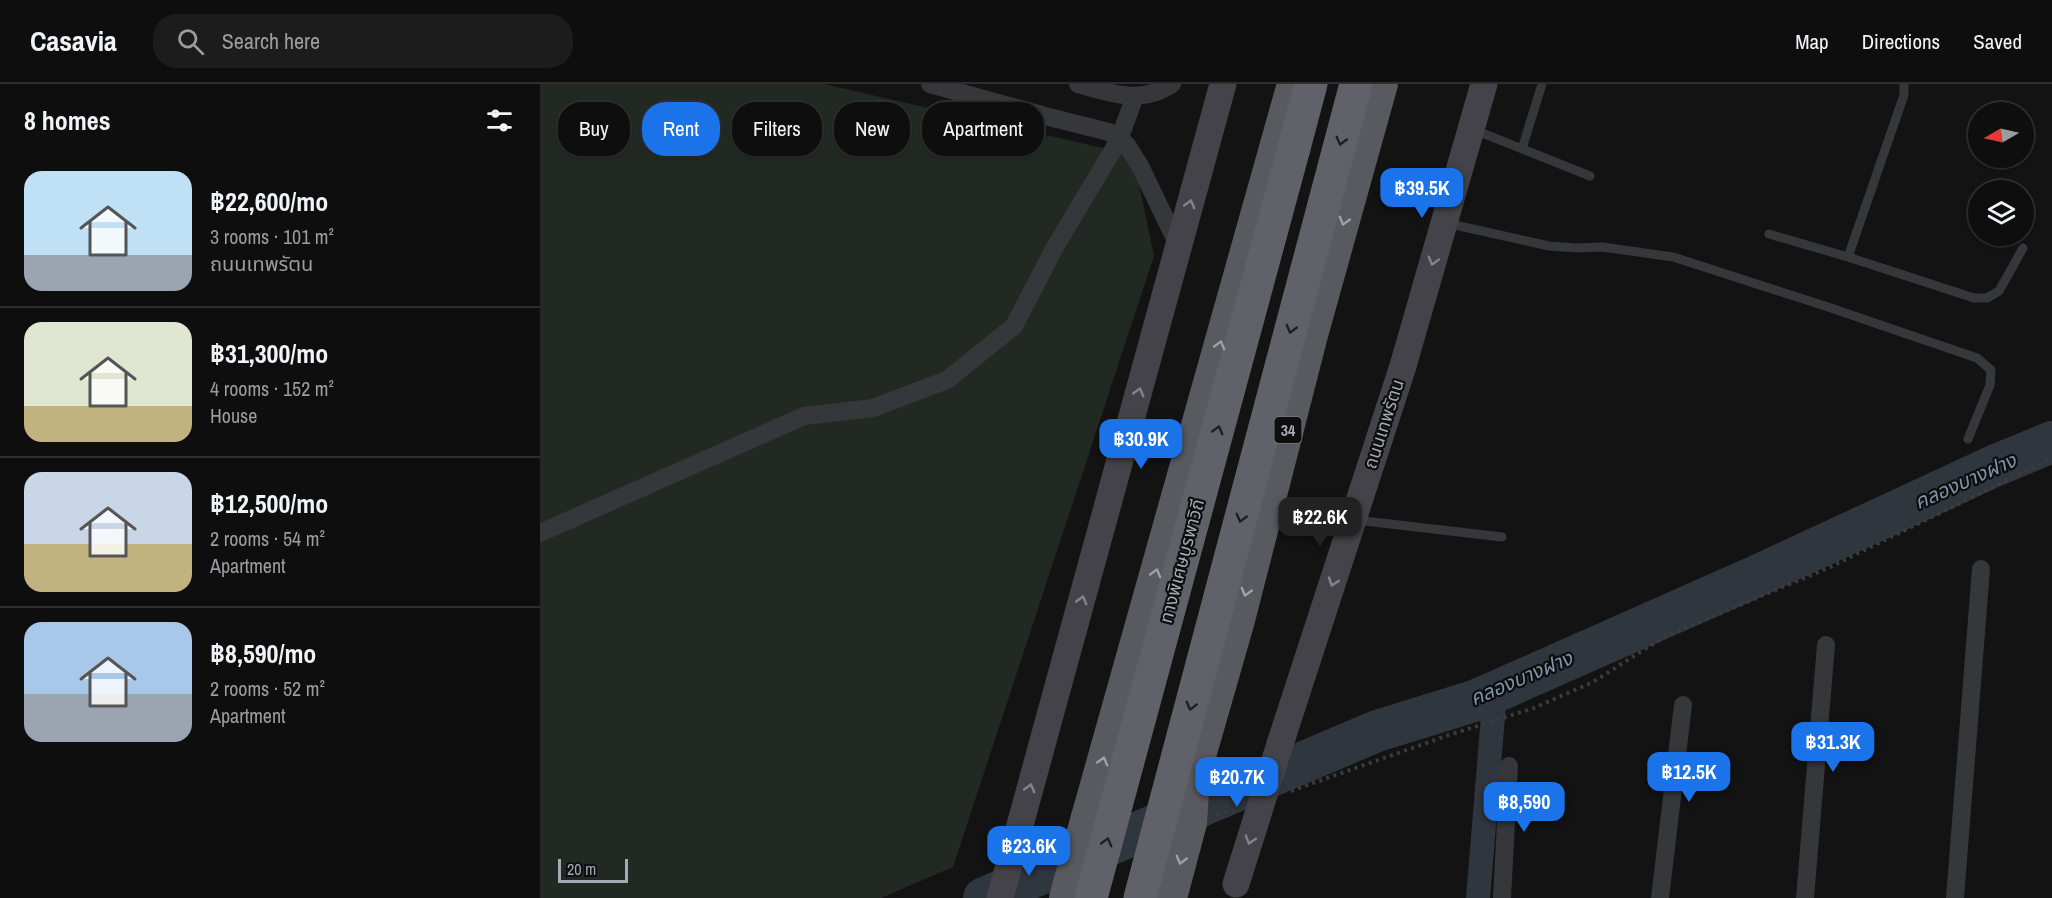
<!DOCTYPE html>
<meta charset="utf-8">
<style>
body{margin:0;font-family:"Archivo Narrow","Noto Sans Thai",sans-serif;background:#1c1c1d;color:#f1f3f6;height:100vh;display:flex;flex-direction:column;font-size:22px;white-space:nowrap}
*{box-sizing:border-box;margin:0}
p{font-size:20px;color:#9b9c9e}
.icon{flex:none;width:33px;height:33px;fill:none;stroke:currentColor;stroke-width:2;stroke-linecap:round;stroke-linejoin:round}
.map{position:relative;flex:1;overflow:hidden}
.side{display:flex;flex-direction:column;background:#0e0e0f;width:540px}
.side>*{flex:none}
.banner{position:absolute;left:18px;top:18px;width:570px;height:54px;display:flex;gap:12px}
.needle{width:39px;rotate:261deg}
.buttons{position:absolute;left:1428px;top:18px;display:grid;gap:12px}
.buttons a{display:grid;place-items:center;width:66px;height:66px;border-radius:50%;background:#0e0e0f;box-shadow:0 2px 4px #0004,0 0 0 2px #2e2e2f;font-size:30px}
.scale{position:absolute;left:18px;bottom:15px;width:70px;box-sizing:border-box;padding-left:6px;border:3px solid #a6a9b3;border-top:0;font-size:16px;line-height:21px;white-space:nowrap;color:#a6a9b3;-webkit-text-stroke:4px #0e0e0f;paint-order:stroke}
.price{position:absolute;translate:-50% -51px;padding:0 14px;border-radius:12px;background:#1a73e8;color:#fff;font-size:20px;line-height:39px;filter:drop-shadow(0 2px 3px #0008)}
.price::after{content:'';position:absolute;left:50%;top:36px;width:18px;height:14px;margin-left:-9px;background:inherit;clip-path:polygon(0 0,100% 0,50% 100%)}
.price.selected{background:#222;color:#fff}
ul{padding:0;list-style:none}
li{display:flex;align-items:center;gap:18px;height:150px;padding:0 24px}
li+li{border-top:2px solid #2e2e2f}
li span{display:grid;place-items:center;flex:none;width:168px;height:120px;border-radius:18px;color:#555}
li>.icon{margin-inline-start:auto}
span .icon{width:72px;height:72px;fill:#fffc;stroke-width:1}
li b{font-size:26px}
h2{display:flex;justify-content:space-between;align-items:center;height:72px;padding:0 24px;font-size:26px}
.pill{padding:0 21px;border-radius:24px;background:#0e0e0f;box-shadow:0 2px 4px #0004,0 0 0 2px #2e2e2f;font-size:21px;line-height:54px}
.pill.selected{background:#1a73e8;color:#fff}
header{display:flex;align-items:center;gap:36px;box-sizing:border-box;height:84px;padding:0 30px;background:#0e0e0f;border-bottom:2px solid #2e2e2f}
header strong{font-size:28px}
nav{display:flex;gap:33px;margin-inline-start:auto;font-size:21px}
.search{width:420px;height:54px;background:#1c1c1d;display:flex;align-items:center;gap:15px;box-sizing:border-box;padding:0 21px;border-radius:24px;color:#9b9c9e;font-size:22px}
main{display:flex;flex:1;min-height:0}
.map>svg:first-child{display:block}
</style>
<header>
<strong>Casavia</strong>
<div class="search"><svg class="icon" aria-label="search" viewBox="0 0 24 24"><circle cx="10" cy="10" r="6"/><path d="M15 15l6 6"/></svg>Search here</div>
<nav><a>Map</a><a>Directions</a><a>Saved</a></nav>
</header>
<main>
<section class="side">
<h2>8 homes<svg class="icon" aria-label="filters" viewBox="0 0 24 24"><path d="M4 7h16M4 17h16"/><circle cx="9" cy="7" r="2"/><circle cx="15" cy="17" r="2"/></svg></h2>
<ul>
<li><span style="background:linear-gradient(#bfe0f5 70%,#9aa5b1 0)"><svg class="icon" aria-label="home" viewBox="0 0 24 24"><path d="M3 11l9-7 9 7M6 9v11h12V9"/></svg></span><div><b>฿22,600/mo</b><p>3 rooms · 101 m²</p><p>ถนนเทพรัตน</p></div></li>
<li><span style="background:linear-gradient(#dfe7d0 70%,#c2b280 0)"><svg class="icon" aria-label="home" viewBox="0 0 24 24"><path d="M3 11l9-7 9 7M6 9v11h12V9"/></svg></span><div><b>฿31,300/mo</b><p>4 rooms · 152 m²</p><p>House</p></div></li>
<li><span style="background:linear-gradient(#c9d6e8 60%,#c2b280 0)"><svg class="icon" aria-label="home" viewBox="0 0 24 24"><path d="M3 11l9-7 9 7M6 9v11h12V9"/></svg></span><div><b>฿12,500/mo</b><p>2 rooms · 54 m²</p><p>Apartment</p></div></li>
<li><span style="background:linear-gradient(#a9c7e8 60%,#9aa5b1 0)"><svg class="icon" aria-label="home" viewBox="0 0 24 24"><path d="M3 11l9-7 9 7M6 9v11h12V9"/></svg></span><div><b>฿8,590/mo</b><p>2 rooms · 52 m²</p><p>Apartment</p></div></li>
</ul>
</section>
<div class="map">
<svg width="1512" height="814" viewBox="0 0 1512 814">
<rect width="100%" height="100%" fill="#131314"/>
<path fill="#222923" d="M 0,0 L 284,0 L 593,71 L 614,172 L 413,783 L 341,814 L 0,814 Z"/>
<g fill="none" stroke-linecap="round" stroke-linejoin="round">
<path stroke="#30363d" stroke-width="24" d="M 938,814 L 955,608"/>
<path stroke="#30363d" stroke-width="42" d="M 444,814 L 837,647 L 934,617 L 955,608 L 1219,491 L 1454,382 L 1512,358"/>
<path stroke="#3b3b40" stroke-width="4" stroke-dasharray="3 4.5" stroke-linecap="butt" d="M 751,707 L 906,652 L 994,624 L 1053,598 L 1124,553 L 1288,484 L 1512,374
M 677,731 L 695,725"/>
<path stroke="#36373b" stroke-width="9" d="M 932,45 L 1050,92
M 982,65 L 1002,0
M 906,139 L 1009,162 L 1037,164 L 1062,163 L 1133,173 L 1288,223 L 1437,274 L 1451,286 L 1450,301 L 1428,355
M 1229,150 L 1308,173 L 1364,11 L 1364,0
M 1308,173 L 1434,214 L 1447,214 L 1459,207 L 1483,164
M 816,436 L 962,453"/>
<path stroke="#36373b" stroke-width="18" d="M 390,0 L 505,32 L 569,48 L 587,61 L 600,82 L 639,163
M 538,0 C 569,9 602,21 632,0
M 0,449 L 264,332 L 333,324 L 407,296 L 474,242 L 515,163 L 579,56 L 595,12
M 962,814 L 969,682
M 1120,814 L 1143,621
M 1265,814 L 1286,561
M 1415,814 L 1441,485"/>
<path stroke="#434349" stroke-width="27" d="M 740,660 L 863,282 L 944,0
M 460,814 L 683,0"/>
<path stroke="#595a60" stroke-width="32" d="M 547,733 L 753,0
M 631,814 L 651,739 L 654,693 L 699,536 L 772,251 L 842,0"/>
<path stroke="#616269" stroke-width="33" d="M 754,64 L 771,0"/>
<path stroke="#434349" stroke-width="27" d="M 696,800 L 740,660"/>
<path stroke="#595a60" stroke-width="32" d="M 525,814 L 547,733"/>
<path stroke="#616269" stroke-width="33" d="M 551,814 L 754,64
M 600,814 L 816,0"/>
</g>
<defs><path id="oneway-chevron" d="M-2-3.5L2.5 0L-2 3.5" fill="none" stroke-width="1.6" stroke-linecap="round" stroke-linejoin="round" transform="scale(1.5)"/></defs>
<g stroke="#1f1f21">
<use href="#oneway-chevron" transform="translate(801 57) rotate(105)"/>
<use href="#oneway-chevron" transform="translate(751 245) rotate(105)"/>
<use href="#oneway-chevron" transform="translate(678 346) rotate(-75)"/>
<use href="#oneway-chevron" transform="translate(701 434) rotate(105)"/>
<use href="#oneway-chevron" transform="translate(651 622) rotate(105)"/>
<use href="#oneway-chevron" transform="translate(567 758) rotate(-75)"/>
</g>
<g stroke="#83858e">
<use href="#oneway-chevron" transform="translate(650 120) rotate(-75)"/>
<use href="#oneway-chevron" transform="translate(893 177) rotate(106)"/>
<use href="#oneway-chevron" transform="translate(599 308) rotate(-75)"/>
<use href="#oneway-chevron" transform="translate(793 498) rotate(108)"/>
<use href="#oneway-chevron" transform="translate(542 516) rotate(-75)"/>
<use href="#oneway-chevron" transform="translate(490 704) rotate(-75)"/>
<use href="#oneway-chevron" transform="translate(710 756) rotate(107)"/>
</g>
<g stroke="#9ea1ab">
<use href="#oneway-chevron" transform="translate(804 137) rotate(106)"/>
<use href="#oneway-chevron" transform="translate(680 261) rotate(-74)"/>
<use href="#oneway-chevron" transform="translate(616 489) rotate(-74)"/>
<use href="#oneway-chevron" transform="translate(706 508) rotate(105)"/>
<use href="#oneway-chevron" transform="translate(563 677) rotate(-74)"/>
<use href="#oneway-chevron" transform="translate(641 776) rotate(105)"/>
</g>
<g text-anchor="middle" stroke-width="4.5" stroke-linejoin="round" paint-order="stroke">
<rect fill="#0e0e0f" stroke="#787a82" stroke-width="1.5" x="734.5" y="333" width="27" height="26" rx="4.5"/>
<g font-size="16" font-weight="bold" fill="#a6a9b3">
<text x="748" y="352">34</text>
</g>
<g font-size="18" fill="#a6a9b3" stroke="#0e0e0f">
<text transform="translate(844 340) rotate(-72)" y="6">ถนนเทพรัตน</text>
<text transform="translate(642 477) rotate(-75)" y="6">ทางพิเศษบูรพาวิถี</text>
</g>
<g font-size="20" font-style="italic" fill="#8192aa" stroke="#0e0e0f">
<text transform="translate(1425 397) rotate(-24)" y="7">คลองบางฝาง</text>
<text transform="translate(981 594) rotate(-23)" y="7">คลองบางฝาง</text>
</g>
</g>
</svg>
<div class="buttons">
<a><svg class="needle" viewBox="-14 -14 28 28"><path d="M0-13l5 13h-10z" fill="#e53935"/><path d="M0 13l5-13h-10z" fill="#9b9c9e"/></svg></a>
<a><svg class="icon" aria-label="layers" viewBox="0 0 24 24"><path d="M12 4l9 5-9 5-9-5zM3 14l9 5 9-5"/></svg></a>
</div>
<div class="scale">20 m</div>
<b class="price" style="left:882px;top:135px">฿39.5K</b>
<b class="price" style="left:601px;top:386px">฿30.9K</b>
<b class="price selected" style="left:780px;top:464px">฿22.6K</b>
<b class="price" style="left:1293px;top:689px">฿31.3K</b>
<b class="price" style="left:1149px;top:719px">฿12.5K</b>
<b class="price" style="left:697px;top:724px">฿20.7K</b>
<b class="price" style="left:984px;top:749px">฿8,590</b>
<b class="price" style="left:489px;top:793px">฿23.6K</b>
<div class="banner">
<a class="pill">Buy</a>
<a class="pill selected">Rent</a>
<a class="pill">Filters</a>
<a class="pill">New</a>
<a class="pill">Apartment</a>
</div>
</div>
</main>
